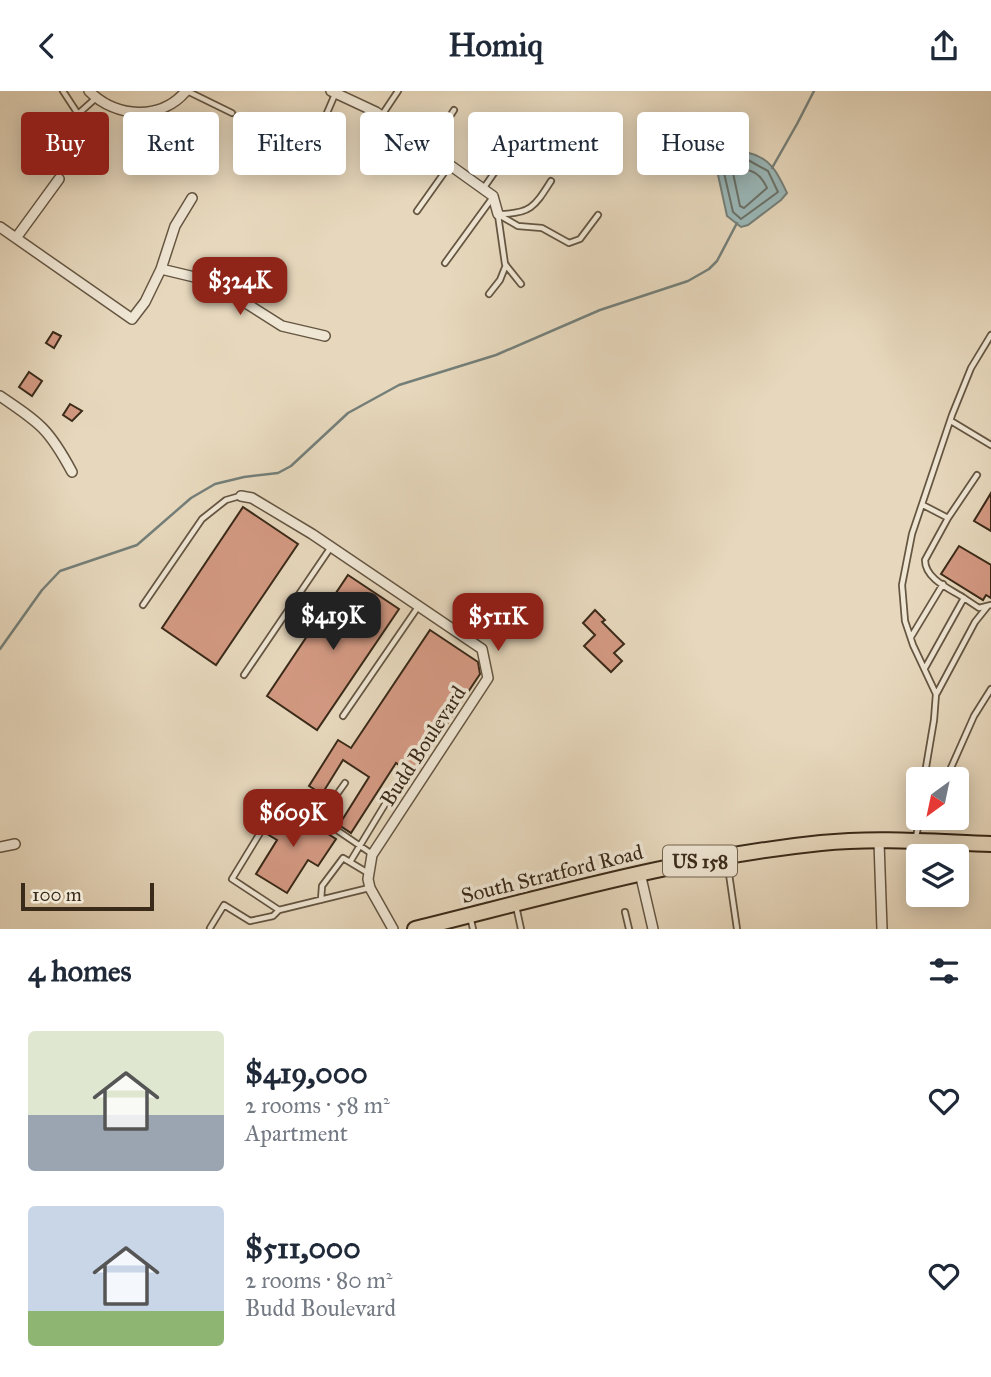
<!DOCTYPE html>
<meta charset="utf-8">
<style>
body{margin:0;font-family:"IM FELL Great Primer",serif;background:#f2f2f3;color:#1f2937;height:100vh;display:flex;flex-direction:column;font-size:26px;white-space:nowrap}
*{box-sizing:border-box;margin:0}
p{font-size:23px;color:#747a83}
.icon{flex:none;width:38px;height:38px;fill:none;stroke:currentColor;stroke-width:2;stroke-linecap:round;stroke-linejoin:round}
.map{position:relative;height:838px;overflow:hidden}
.drawer{display:flex;flex-direction:column;background:#fff;flex:1}
.drawer>*{flex:none}
.banner{position:absolute;left:21px;top:21px;width:950px;height:63px;display:flex;gap:14px}
.needle{width:46px;rotate:213deg}
.controls{position:absolute;left:906px;top:676px;display:grid;gap:14px}
.controls a{display:grid;place-items:center;width:63px;height:63px;border-radius:7px;background:#fff;box-shadow:0 4px 18px #0003;font-size:35px}
.scale{position:absolute;left:21px;bottom:18px;width:133px;box-sizing:border-box;padding-left:7px;border:4px solid #3a2a19;border-top:0;font-size:19px;line-height:24px;white-space:nowrap;color:#3a2a19;-webkit-text-stroke:5px #efe6d4;paint-order:stroke}
.price{position:absolute;translate:-50% -60px;padding:0 16px;border-radius:14px;background:#8f2418;color:#fff;font-size:23px;line-height:46px;filter:drop-shadow(0 2px 4px #0008)}
.price::after{content:'';position:absolute;left:50%;top:42px;width:21px;height:16px;margin-left:-10px;background:inherit;clip-path:polygon(0 0,100% 0,50% 100%)}
.price.active{background:#222;color:#fff}
ul{padding:0;list-style:none}
li{display:flex;align-items:center;gap:21px;height:175px;padding:0 28px}
li span{display:grid;place-items:center;flex:none;width:196px;height:140px;border-radius:7px;color:#555}
li>.icon{margin-inline-start:auto}
span .icon{width:84px;height:84px;fill:#fffc;stroke-width:1}
li b{font-size:30px}
h2{display:flex;justify-content:space-between;align-items:center;height:84px;padding:0 28px;font-size:30px}
.chip{padding:0 24px;border-radius:7px;background:#fff;box-shadow:0 4px 18px #0003;font-size:24px;line-height:63px}
.chip.active{background:#8f2418;color:#fff}
header{display:flex;justify-content:space-between;align-items:center;height:91px;padding:0 28px;background:#fff;font-size:32px;font-weight:700}
.map>svg:first-child{display:block}
</style>
<header><svg class="icon" aria-label="back" viewBox="0 0 24 24"><path d="M15 5l-7 7 7 7"/></svg>Homiq<svg class="icon" aria-label="share" viewBox="0 0 24 24"><path d="M12 15V3M7 8l5-5 5 5M5 13v7h14v-7"/></svg></header>
<div class="map">
<svg width="991" height="838" viewBox="0 0 991 838">
<rect width="100%" height="100%" fill="#e7d8bd"/>
<filter id="stains"><feTurbulence type="fractalNoise" baseFrequency=".00286" numOctaves="4"/><feColorMatrix values="0 0 0 0 .2 0 0 0 0 .09 0 0 0 0 .02 0 0 0 .5 -.17"/></filter>
<radialGradient id="worn" r=".72"><stop offset=".6" stop-color="#630" stop-opacity="0"/><stop offset="1" stop-color="#630" stop-opacity=".3"/></radialGradient>
<path fill="#9ab8b9" stroke="#747f79" stroke-width="2" d="M 749,62 C 771,67 778,83 787,102 L 781,109 L 748,134 L 741,136 L 727,125 L 715,70 L 723,63 Z"/>
<g fill="none" stroke-linecap="round" stroke-linejoin="round">
<path stroke="#6a7169" stroke-width="2" d="M 748,69 L 768,80 L 778,101 L 741,128 L 733,121 L 722,73 L 725,70 Z
M 736,78 C 752,78 760,82 767,97 L 744,117 L 740,115 L 733,82 Z"/>
<path stroke="#747f79" stroke-width="2.5" d="M 772,77 L 797,33 L 814,0
M 0,558 L 42,499 L 60,480 L 137,454 L 191,407 L 215,393 L 244,386 L 278,382 L 291,375 L 348,322 L 399,294 L 496,264 L 600,219 L 688,190 L 709,178 L 717,170 L 737,132"/>
</g>
<path fill="#d39982" stroke="#3a2a19" stroke-width="2" d="M 53,241 L 61,245 L 54,257 L 46,252 Z
M 29,281 L 42,290 L 32,305 L 19,296 Z
M 70,313 L 82,320 L 72,330 L 63,324 Z
M 991,402 L 991,440 L 974,430 Z
M 243,416 L 298,453 L 216,574 L 162,537 Z
M 959,455 L 991,474 L 991,507 L 986,504 L 983,509 L 941,483 Z
M 348,484 L 399,518 L 317,639 L 267,605 Z
M 595,519 L 605,529 L 602,531 L 624,553 L 614,562 L 622,570 L 611,581 L 584,555 L 595,544 L 583,532 Z
M 430,539 L 478,571 L 480,583 L 413,684 L 396,672 L 351,742 L 339,734 L 369,686 L 343,669 L 322,703 L 309,695 L 338,649 L 351,657 Z
M 284,715 L 336,748 L 318,775 L 308,769 L 287,802 L 256,783 L 277,749 L 267,743 Z"/>
<g fill="none" stroke-linecap="round" stroke-linejoin="round">
<g stroke="#655642" stroke-width="8">
<path id="service" d="M 63,0 L 78,23 L 96,7
M 187,0 L 232,22
M 139,22 L 147,31 L 207,68
M 382,24 L 398,0
M 317,45 L 336,1
M 429,58 L 454,19
M 483,98 L 508,62
M 417,120 L 449,75
M 499,123 C 531,123 535,115 551,90
M 498,124 L 505,173 L 521,193
M 499,124 L 518,135 L 542,137 L 569,152 L 580,148 L 598,124
M 445,172 L 493,106
M 489,203 L 500,189 L 506,174
M 951,330 L 991,354
M 923,414 L 948,427 L 977,384
M 948,427 L 925,469 C 925,488 950,498 964,507
M 143,514 L 202,428 L 226,409 L 240,405
M 911,546 L 943,493
M 925,577 L 964,507 L 979,517 L 991,514
M 244,584 L 331,456
M 937,602 L 975,531 L 987,516
M 343,625 L 418,516
M 924,688 L 934,629 L 936,603 L 913,554 L 905,530 L 902,494 L 912,443 L 952,324 L 971,277 L 991,244
M 946,688 L 974,625 L 991,598
M 345,692 L 325,720 L 325,731 L 372,763
M 260,742 L 232,788 L 279,819 L 369,797
M 916,746 L 920,726
M 727,769 L 737,838
M 350,771 L 390,705
M 321,809 L 322,795 L 343,767 L 368,782
M 516,815 L 521,838
M 625,821 L 629,838
M 470,825 L 473,838
M 210,837 L 224,814 L 250,830 L 273,825 L 279,819"/>
</g>
<g stroke="#655642" stroke-width="12">
<path id="minor" d="M 89,0 C 116,27 161,30 186,0
M 331,0 L 376,21 L 493,105 L 498,123
M 0,136 L 132,228 L 145,211 L 161,178 L 175,135 L 192,107
M 16,147 L 59,88
M 161,178 L 211,190 L 282,235 L 325,245
M 0,305 C 40,332 49,338 72,381
M 241,405 L 252,407 L 312,443 L 482,558 L 488,587 L 372,764 L 368,788 L 370,797 L 393,838
M 879,751 L 882,838
M 0,756 L 15,753
M 640,782 L 653,838"/>
</g>
<g stroke="#3a2a19" stroke-width="18">
<path id="primary" d="M 415,838 C 549,805 683,766 821,752 C 877,746 935,751 991,753"/>
</g>
<use href="#service" stroke="#efe6d4" stroke-width="4.5"/>
<use href="#minor" stroke="#efe6d4" stroke-width="9"/>
<use href="#primary" stroke="#e7d8bd" stroke-width="14"/>
</g>
<g text-anchor="middle" stroke-width="7" stroke-linejoin="round" paint-order="stroke">
<rect fill="#efe6d4" stroke="#706251" stroke-width="2" x="663" y="754.5" width="74" height="31" rx="5"/>
<g font-size="19" font-weight="bold" fill="#3a2a19">
<text x="700" y="777">US 158</text>
</g>
<g font-size="21" fill="#3a2a19" stroke="#efe6d4">
<text transform="translate(423 655) rotate(-57)" y="7">Budd Boulevard</text>
<text transform="translate(552 783) rotate(-14)" y="7">South Stratford Road</text>
</g>
</g>
<rect width="100%" height="100%" filter="url(#stains)"/>
<rect width="100%" height="100%" fill="url(#worn)"/>
</svg>
<div class="controls">
<a><svg class="needle" viewBox="-14 -14 28 28"><path d="M0-13l5 13h-10z" fill="#e53935"/><path d="M0 13l5-13h-10z" fill="#747a83"/></svg></a>
<a><svg class="icon" aria-label="layers" viewBox="0 0 24 24"><path d="M12 4l9 5-9 5-9-5zM3 14l9 5 9-5"/></svg></a>
</div>
<div class="scale">100 m</div>
<b class="price" style="left:240px;top:226px">$324K</b>
<b class="price active" style="left:333px;top:561px">$419K</b>
<b class="price" style="left:498px;top:562px">$511K</b>
<b class="price" style="left:293px;top:758px">$609K</b>
<div class="banner">
<a class="chip active">Buy</a>
<a class="chip">Rent</a>
<a class="chip">Filters</a>
<a class="chip">New</a>
<a class="chip">Apartment</a>
<a class="chip">House</a>
</div>
</div>
<section class="drawer">
<h2>4 homes<svg class="icon" aria-label="filters" viewBox="0 0 24 24"><path d="M4 7h16M4 17h16"/><circle cx="9" cy="7" r="2"/><circle cx="15" cy="17" r="2"/></svg></h2>
<ul>
<li><span style="background:linear-gradient(#dfe7d0 60%,#9aa5b1 0)"><svg class="icon" aria-label="home" viewBox="0 0 24 24"><path d="M3 11l9-7 9 7M6 9v11h12V9"/></svg></span><div><b>$419,000</b><p>2 rooms · 58 m²</p><p>Apartment</p></div><svg class="icon" aria-label="heart" viewBox="0 0 24 24"><path d="M12 20l-8-8c-3-5 5-10 8-4 3-6 11-1 8 4z"/></svg></li>
<li><span style="background:linear-gradient(#c9d6e8 75%,#8fb573 0)"><svg class="icon" aria-label="home" viewBox="0 0 24 24"><path d="M3 11l9-7 9 7M6 9v11h12V9"/></svg></span><div><b>$511,000</b><p>2 rooms · 80 m²</p><p>Budd Boulevard</p></div><svg class="icon" aria-label="heart" viewBox="0 0 24 24"><path d="M12 20l-8-8c-3-5 5-10 8-4 3-6 11-1 8 4z"/></svg></li>
</ul>
</section>
